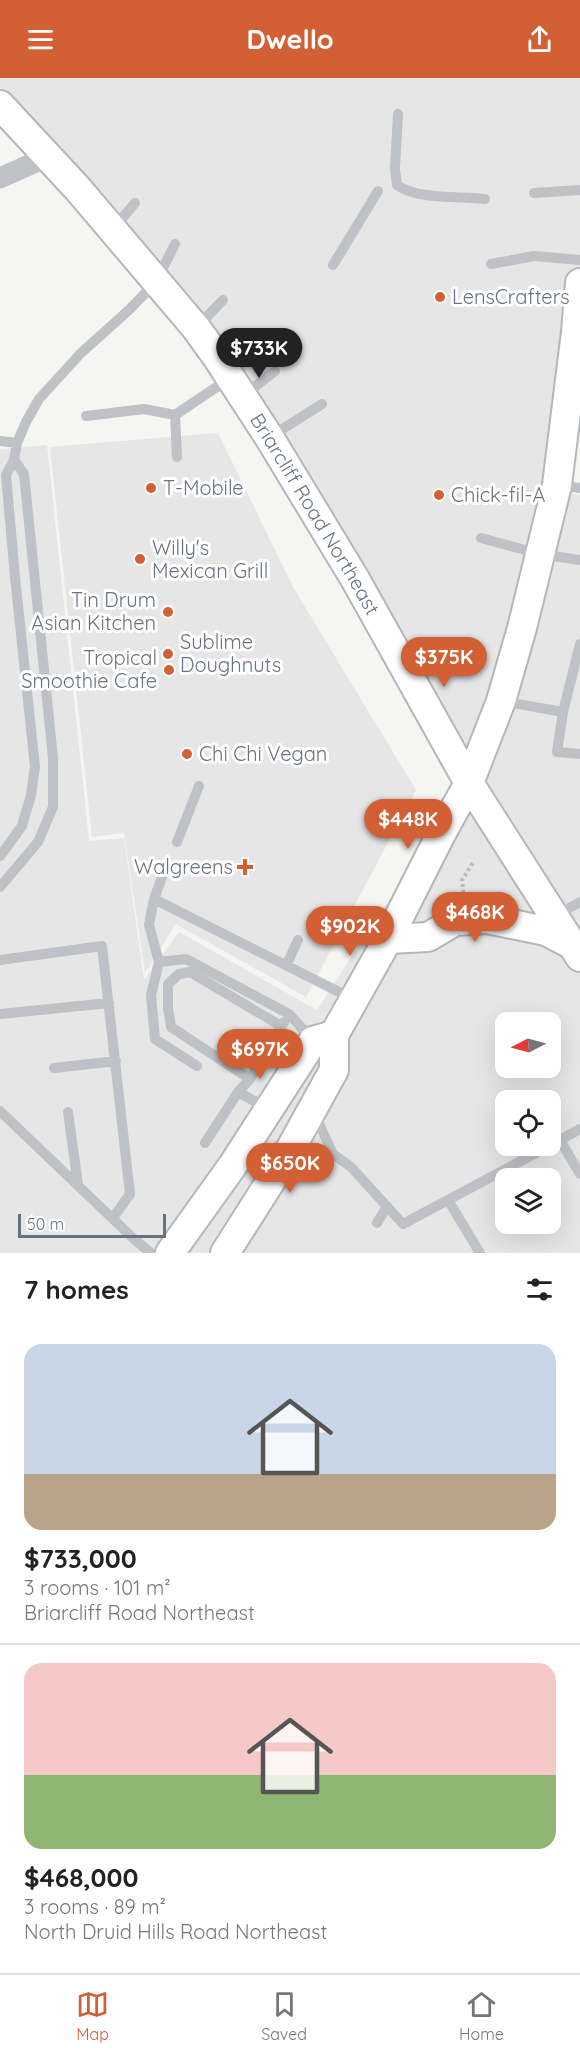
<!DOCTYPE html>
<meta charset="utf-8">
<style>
body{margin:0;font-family:Quicksand,sans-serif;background:#f6f6f6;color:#222;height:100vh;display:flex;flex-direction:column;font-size:22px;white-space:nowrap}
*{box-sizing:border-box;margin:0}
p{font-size:20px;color:#767676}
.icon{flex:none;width:33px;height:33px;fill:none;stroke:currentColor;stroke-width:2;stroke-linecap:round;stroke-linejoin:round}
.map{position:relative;height:1175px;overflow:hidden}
.drawer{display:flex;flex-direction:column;background:#fff;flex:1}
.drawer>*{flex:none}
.needle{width:39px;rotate:264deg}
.tools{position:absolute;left:495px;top:934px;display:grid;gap:12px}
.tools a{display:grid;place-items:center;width:66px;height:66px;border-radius:12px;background:#fff;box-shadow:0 6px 24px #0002;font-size:30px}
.scale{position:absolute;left:18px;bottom:15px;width:148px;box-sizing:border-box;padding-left:6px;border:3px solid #677380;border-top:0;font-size:16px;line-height:21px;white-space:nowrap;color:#677380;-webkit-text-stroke:4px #fff;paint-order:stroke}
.price{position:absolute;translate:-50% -51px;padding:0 14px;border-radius:21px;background:#d26034;color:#fff;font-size:20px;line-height:39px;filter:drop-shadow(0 2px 3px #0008)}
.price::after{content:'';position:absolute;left:50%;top:36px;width:18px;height:14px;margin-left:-9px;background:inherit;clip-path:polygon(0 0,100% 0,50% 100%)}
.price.on{background:#222;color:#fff}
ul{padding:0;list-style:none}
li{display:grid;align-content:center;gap:12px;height:318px;padding:0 24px}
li+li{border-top:2px solid #e0e0e0}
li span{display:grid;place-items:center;height:186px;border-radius:18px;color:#555}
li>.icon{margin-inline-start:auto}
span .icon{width:108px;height:108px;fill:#fffc;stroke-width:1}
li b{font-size:26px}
h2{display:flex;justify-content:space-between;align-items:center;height:72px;padding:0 24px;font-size:26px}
header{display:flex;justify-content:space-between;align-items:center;height:78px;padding:0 24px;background:#d26034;color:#fff;font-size:27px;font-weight:700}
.menu{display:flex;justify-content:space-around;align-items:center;height:84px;border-top:2px solid #e0e0e0;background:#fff;font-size:16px;color:#767676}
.menu a{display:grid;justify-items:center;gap:3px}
.menu .on{color:#d26034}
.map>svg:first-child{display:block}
</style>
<header><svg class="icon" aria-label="menu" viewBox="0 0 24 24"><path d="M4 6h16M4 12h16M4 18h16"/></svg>Dwello<svg class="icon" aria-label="share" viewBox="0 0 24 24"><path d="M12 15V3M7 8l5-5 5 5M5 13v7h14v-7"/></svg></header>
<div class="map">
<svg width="580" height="1175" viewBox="0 0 580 1175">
<rect width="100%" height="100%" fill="#f5f5f2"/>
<path fill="#e5e6e5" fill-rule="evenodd" d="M 0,0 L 580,0 L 580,287 L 568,415 L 580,417 L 580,1175 L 0,1175 L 0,371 L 47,367 L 89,763 L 124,760 L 144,902 L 179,854 L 317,932 L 471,696 L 260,349 L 0,32 ZM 506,945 L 550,945 L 550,990 L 506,990 ZM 506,1023 L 550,1023 L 550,1068 L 506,1068 ZM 506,1101 L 550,1101 L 550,1146 L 506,1146 Z
M 218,355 L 293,509 L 416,712 L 306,919 L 176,846 L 145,895 L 124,755 L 92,759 L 50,369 Z"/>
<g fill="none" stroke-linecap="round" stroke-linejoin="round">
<g stroke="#b3b7bb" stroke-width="32">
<g id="secondary">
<path id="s1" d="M 0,27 L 78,111 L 196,250 L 217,279 L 269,359 L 355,501 L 469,705 L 580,879"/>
<path d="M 388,861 L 428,859 L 455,843 L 487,841 L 546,853 L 573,867"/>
<path d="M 170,1175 L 233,1087 L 313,963 L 334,957"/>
<path d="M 225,1175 L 286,1079 L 334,992 L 334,957 L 388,861 L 441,756 L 469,705 L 501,623 L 522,550 L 557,407 L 576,254 L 580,205"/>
</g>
</g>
<path stroke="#b8babd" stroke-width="4" stroke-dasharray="3 3" stroke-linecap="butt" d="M 464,821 L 462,802 L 474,783"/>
<path stroke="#bec1c5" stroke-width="10" d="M 398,36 L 395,90 L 397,107 C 417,122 460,118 485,121
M 534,115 L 580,112
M 114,150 L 135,125
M 491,186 L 534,178 L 580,182
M 333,187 L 378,113
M 196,250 L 223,222
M 243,318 L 275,293
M 86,338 L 144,331 L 175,337
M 270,359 L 322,326
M 0,363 L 17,365
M 177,379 L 175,337 L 230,300
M 557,407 L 580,410
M 481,460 L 540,476 L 580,482
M 580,566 L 563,634 L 557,674 L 580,676
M 501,623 L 563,634
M 177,764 L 199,708
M 0,778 L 22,748 L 31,717 L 35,689 L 15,499 L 6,397 L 14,382 L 17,365 L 26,344 L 39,321 L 81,275 L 130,231 L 156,204 L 175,166
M 162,799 L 154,821 L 353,921
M 0,809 L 38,764 L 53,729 L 53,680 L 24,396 L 14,382
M 154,821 L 149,847 L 159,884 L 151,917 L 155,961 L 197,988
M 555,838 L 580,824
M 0,882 L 102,868 L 130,1116 L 113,1140
M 159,884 L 186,881 L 289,936 L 313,962
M 287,886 L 298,862
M 0,936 L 109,925
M 54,990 L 116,983
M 250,1001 L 171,949 L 168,930 L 168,906 L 179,896 L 190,894 L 281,948
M 238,1014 L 267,1030
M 0,1033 L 135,1162 L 151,1175
M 68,1034 L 78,1107
M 315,1037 L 333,1076 L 351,1089 L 403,1146 L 549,1068
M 560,1062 L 580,1096
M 556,1064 L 580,1051
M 205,1065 L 238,1014 L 250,1001 L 284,944
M 289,1079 L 333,1076
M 448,1122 L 480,1175
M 377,1145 L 387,1128"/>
<path stroke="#bec1c5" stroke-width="21" d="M 0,100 L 47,79"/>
<use href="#secondary" stroke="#fff" stroke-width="28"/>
</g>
<g fill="#d26034" stroke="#fff" stroke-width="2">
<circle cx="440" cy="219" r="6"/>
<circle cx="151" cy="410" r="6"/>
<circle cx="439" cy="417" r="6"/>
<circle cx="140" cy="481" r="6"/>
<circle cx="168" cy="534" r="6"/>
<circle cx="168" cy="576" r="6"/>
<circle cx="169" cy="592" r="6"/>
<circle cx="187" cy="676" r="6"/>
<path d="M242 780h6v6h6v6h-6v6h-6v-6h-6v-6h6z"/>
</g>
<g text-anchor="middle" stroke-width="6" stroke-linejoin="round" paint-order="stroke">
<g font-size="20" fill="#677380" stroke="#fff" text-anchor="start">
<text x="452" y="226">LensCrafters</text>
<text x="163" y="417">T-Mobile</text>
<text x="451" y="424">Chick-fil-A</text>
<text x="152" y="477">Willy's<tspan x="152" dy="23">Mexican Grill</tspan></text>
<text x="156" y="529" text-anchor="end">Tin Drum<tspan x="156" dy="23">Asian Kitchen</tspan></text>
<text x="180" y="571">Sublime<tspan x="180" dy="23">Doughnuts</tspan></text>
<text x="157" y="587" text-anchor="end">Tropical<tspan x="157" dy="23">Smoothie Cafe</tspan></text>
<text x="199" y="683">Chi Chi Vegan</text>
<text x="233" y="796" text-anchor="end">Walgreens</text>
</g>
<g font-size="20" fill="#677380" stroke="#fff">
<text dy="7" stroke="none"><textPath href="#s1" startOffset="518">Briarcliff Road Northeast</textPath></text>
</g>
</g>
</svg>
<div class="tools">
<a><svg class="needle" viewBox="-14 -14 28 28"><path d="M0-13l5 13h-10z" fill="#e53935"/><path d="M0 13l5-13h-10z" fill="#767676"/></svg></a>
<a><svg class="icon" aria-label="locate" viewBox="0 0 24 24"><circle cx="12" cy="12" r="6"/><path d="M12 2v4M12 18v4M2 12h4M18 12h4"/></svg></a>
<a><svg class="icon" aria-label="layers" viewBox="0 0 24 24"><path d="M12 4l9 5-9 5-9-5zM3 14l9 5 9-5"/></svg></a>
</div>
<div class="scale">50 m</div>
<b class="price on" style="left:259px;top:301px">$733K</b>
<b class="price" style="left:444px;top:610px">$375K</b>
<b class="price" style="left:408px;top:772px">$448K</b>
<b class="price" style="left:475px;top:865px">$468K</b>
<b class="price" style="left:350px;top:879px">$902K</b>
<b class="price" style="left:260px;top:1002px">$697K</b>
<b class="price" style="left:290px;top:1116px">$650K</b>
</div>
<section class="drawer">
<h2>7 homes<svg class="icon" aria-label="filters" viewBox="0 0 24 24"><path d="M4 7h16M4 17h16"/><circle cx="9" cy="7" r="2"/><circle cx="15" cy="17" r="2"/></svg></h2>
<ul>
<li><span style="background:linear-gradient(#c9d6e8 70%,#b9a48a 0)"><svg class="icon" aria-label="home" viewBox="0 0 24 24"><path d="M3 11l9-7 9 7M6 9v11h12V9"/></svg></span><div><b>$733,000</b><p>3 rooms · 101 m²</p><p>Briarcliff Road Northeast</p></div></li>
<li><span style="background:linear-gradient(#f6c9c9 60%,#8fb573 0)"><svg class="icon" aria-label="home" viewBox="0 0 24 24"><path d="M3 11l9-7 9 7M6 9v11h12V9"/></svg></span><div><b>$468,000</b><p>3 rooms · 89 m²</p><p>North Druid Hills Road Northeast</p></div></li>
</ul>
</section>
<nav class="menu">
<a class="on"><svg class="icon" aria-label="map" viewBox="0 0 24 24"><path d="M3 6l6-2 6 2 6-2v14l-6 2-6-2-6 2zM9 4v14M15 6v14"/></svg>Map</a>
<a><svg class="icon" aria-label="saved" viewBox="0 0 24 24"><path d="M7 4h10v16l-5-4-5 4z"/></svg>Saved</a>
<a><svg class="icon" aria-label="home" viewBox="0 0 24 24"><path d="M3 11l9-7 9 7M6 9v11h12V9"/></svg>Home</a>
</nav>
